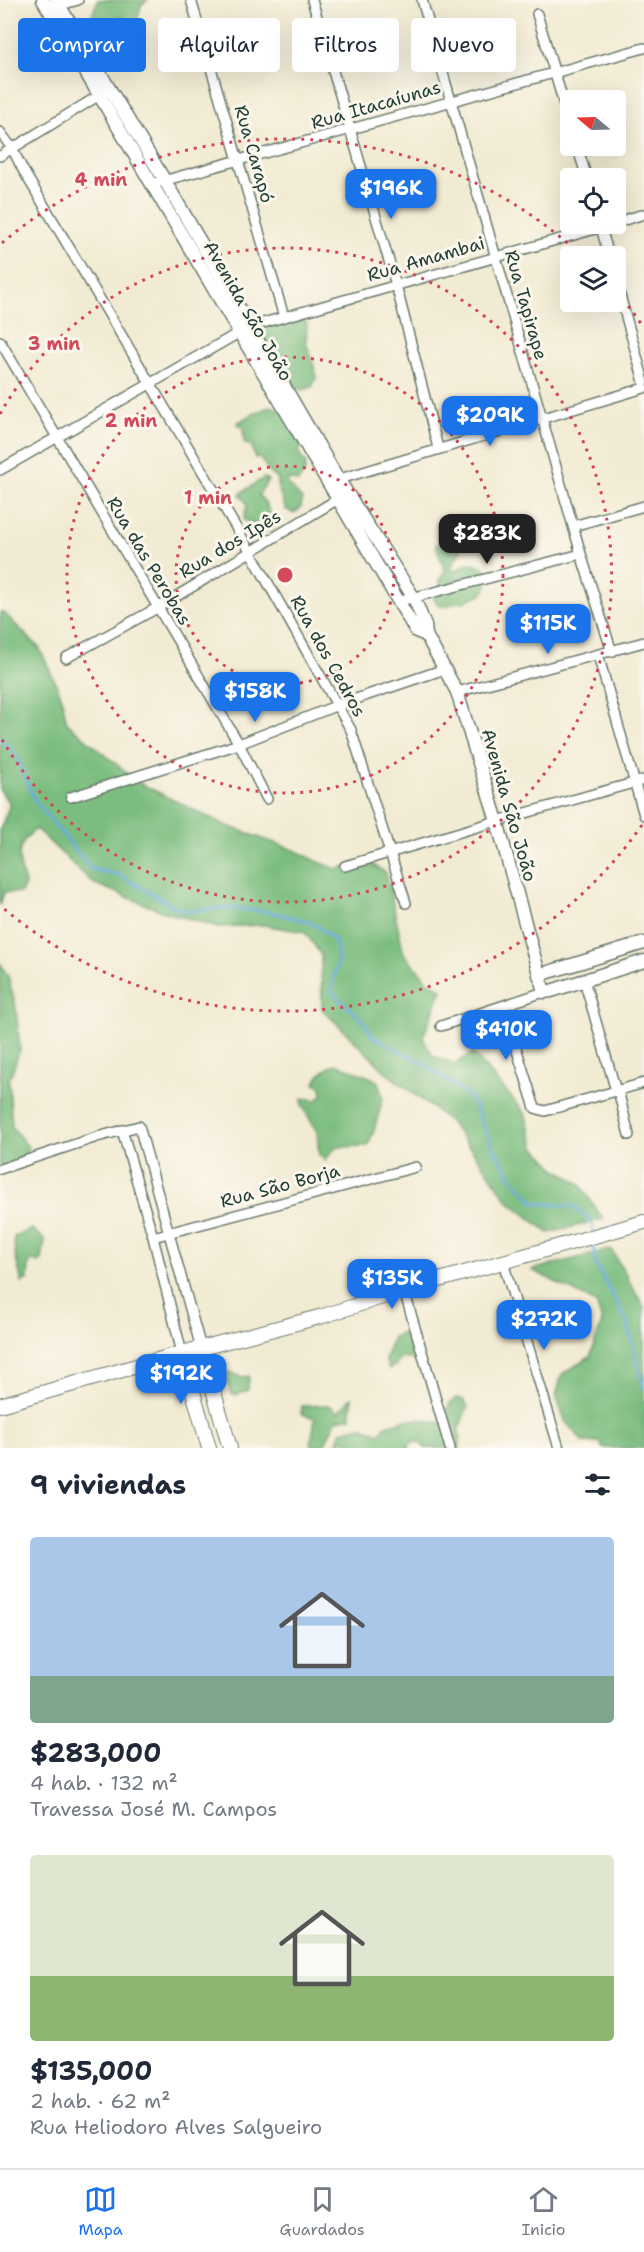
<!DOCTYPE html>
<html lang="es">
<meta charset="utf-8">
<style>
body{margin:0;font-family:"Shantell Sans",sans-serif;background:#f6f6f7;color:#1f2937;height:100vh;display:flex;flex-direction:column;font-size:22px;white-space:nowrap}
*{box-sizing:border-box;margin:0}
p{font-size:20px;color:#747a83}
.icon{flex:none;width:33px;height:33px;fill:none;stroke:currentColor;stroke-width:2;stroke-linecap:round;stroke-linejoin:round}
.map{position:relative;height:1448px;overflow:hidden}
.side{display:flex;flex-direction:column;background:#fff;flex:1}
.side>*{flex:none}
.hud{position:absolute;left:18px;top:18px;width:609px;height:54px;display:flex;gap:12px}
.needle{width:39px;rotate:289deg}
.buttons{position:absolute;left:560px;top:90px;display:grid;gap:12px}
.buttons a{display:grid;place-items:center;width:66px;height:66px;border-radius:6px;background:#fff;box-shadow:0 6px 24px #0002;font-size:30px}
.price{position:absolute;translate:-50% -51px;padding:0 14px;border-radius:12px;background:#1a73e8;color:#fff;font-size:20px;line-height:39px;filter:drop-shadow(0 2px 3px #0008)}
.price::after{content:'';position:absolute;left:50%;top:36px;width:18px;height:14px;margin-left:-9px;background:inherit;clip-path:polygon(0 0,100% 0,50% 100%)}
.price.on{background:#222;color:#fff}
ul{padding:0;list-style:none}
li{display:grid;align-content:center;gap:12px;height:318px;padding:0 30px}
li span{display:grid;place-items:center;height:186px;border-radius:6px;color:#555}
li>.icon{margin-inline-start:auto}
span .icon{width:108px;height:108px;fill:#fffc;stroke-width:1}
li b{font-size:26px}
h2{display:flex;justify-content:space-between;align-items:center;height:72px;padding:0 30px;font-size:26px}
.tag{padding:0 21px;border-radius:6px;background:#fff;box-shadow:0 6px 24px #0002;font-size:21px;line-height:54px}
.tag.on{background:#1a73e8;color:#fff}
.tabs{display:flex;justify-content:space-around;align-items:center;height:84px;border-top:2px solid #e0e1e3;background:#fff;font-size:16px;color:#747a83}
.tabs a{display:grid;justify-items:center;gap:3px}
.tabs .on{color:#1a73e8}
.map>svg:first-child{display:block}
</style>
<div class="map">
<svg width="644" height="1448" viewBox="0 0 644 1448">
<rect width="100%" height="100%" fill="#fbf7ec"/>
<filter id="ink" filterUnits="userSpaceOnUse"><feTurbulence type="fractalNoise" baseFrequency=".0167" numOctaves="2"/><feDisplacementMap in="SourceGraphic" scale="12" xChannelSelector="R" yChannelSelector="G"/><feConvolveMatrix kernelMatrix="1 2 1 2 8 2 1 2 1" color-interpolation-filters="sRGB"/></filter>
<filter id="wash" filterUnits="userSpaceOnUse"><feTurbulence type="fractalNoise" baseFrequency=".008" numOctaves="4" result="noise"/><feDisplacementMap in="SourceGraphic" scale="24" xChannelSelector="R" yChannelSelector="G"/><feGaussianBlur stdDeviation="1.35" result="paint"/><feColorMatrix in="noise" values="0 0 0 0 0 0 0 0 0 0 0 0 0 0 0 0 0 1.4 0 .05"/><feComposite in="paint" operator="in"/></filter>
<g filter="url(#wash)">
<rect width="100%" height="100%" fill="#f2ebd3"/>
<path fill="#7bbd7f" stroke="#4d7d5a" stroke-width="1.5" d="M 98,0 L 148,0 L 141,5 L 137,22 L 133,23 L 121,17 L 109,21 L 107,29 L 116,38 L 113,51 L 97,54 C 81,39 90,18 98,0 Z
M 301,320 L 307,323 L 306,342 L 317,376 L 312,387 L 303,390 L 290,386 L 261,340 L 262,327 C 275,323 288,324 301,320 Z
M 271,406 L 286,413 L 301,446 L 299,454 L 306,464 L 305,472 L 298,482 L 289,479 L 287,483 L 302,499 L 301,507 L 295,513 L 291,513 L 290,510 L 286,510 L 277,486 L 279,480 L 271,474 L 259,457 L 255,458 L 251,444 L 247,445 L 244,442 L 243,428 L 237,423 C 248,416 259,411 271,406 Z
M 264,478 L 268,480 C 266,486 260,489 259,496 L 265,502 L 275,524 L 272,529 L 266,531 L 244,520 C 243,510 253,506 240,496 L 242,492 Z
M 452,533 L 463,538 L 464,544 L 451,568 L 454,571 L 469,563 L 483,567 C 487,572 487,575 487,581 C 486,600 475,593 465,602 L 456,602 L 445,607 L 437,604 L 433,597 L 440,587 L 440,578 L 445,571 L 436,546 L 443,537 Z
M 0,612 L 4,613 L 40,649 L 61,695 L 67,723 L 139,783 L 225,825 L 294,850 L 321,863 L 337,869 L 359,862 L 372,864 L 386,873 L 404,954 L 429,982 L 442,989 L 423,1037 L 433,1056 L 455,1064 L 473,1053 L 525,1113 L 535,1147 L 555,1168 L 579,1183 L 603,1219 L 549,1233 L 508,1201 L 485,1167 L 449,1121 L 389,1075 L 322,1009 L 321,955 L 305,932 L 263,925 L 219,927 L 164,912 L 93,883 L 36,829 C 13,846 18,860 25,884 L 21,893 L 4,892 L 0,906 L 0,830 L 10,804 L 0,790 Z
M 0,963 L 8,976 L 16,1008 L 20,1050 L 9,1080 L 12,1127 L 28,1147 L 24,1160 L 0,1171 Z
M 337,1064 L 372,1078 L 378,1082 L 383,1098 L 374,1131 L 368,1146 L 336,1147 L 325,1160 L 319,1155 L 317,1132 L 302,1105 L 302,1098 L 317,1100 L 322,1095 L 321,1087 L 315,1083 C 319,1073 327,1067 337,1064 Z
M 32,1229 L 45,1240 L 42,1260 L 39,1263 L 31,1261 L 29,1264 L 28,1280 L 24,1280 L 22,1283 L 15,1254 L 14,1237 Z
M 611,1249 L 644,1307 L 644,1448 L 602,1448 L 601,1442 L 583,1442 L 565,1421 L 556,1396 L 562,1374 L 590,1357 L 602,1322 L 596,1303 L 532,1270 Z
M 407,1326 L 410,1329 L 411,1340 L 419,1348 L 417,1360 L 401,1358 L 396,1365 L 389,1369 L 385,1359 L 393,1337 L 402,1332 Z
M 229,1372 L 242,1377 L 249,1376 L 248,1390 L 237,1395 L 232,1394 L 226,1381 Z
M 352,1397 L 351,1417 L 336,1420 L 323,1448 L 312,1446 L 311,1443 L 315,1418 L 301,1414 L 302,1406 L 329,1405 L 338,1412 Z
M 456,1398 L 463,1400 L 468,1406 L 459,1428 L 460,1448 L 425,1448 L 422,1444 L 415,1441 L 408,1445 L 410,1448 L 352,1448 L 352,1444 L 346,1440 L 338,1442 L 338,1438 L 342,1431 L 361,1426 L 379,1433 L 387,1425 L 405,1420 L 421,1419 L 441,1423 L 450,1403 Z"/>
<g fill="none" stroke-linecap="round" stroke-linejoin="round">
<path stroke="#68aadc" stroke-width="3" d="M 0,739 L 15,753 L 35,801 L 91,869 L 119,875 L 175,907 L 187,911 L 224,908 L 264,911 L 304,920 L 317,926 L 335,940 L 338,961 L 331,991 L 365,1023 L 372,1036 L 426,1065 L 471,1098 L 491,1143 L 512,1178 L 535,1203 L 573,1206 L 592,1222 L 593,1233
M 593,1240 L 596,1265 L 627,1322 L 644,1388"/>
</g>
</g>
<g filter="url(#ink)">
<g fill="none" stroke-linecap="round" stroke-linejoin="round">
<g stroke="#697a6c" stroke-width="12">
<path id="minor" d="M 191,0 L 284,317
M 312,0 L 396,285 L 438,448
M 422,0 L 581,554 L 612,652
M 54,7 L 78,0
M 537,14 L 570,124
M 0,132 L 12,148 L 23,170 L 250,551 L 351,730 L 406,903
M 577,146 L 587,178
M 0,156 L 103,93
M 152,184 L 644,48
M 615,223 L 644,214
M 600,224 L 609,256
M 615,277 L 644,382
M 0,341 L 239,744 L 267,799
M 0,470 L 249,327 L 613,224
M 333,481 L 644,388
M 573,526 L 644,506
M 400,601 L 581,554
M 598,655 L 644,815
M 66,658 L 157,608 L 343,496
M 457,692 L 644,642
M 71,797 L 239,744 L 338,705 L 445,669
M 345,866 L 497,821 L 644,780
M 584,980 L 616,1091
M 503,1006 L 535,1108 L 545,1111 L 644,1083
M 441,1026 L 544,992
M 618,1090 L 629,1135
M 122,1130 L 153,1237 L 182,1353
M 0,1169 L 97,1137 L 139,1126 L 201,1348
M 153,1237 L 416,1167
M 503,1262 L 559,1448
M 404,1290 L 450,1448"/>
</g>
<g stroke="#697a6c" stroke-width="15">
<path id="tertiary" d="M 43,0 L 416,631 L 426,635
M 56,0 L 165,181 L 338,479 L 414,598 L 425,625 L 426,635 L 457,692 L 497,821 L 544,992 L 551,991 L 644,961
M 539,975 L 644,943"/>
</g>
<g stroke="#697a6c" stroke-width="16">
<path id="secondary" d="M 201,1348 L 230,1448
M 182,1353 L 209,1448
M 0,1405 L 182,1353 L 323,1316 L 404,1290 L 644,1222"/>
</g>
<use href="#minor" stroke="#fff" stroke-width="9"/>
<use href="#tertiary" stroke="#fff" stroke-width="12"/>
<use href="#secondary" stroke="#fff" stroke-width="14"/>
</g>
</g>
<g fill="none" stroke="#d1495b" stroke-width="3" stroke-dasharray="3 6">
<circle cx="285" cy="575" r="109"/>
<circle cx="285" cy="575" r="218"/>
<path d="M0 414A327 327 0 1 1 0 736"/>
<path d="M642 825A436 436 0 0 1 2 907M2 243A436 436 0 0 1 582 256M617 292A436 436 0 0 1 642 325"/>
</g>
<g text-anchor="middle" stroke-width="6" stroke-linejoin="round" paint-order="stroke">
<g font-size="18" fill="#1f3d34" stroke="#fbf7ec">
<text transform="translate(376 105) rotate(-16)" y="6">Rua Itacaíunas</text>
<text transform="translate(254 154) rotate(74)" y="6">Rua Carapó</text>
<text transform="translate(426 259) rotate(-16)" y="6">Rua Amambai</text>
<text transform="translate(526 305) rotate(74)" y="6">Rua Tapirape</text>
<text transform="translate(248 311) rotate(60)" y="6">Avenida São João</text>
<text transform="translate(230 544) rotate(-31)" y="6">Rua dos Ipês</text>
<text transform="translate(149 561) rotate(59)" y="6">Rua das Perobas</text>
<text transform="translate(328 656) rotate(61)" y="6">Rua dos Cedros</text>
<text transform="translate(509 805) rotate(74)" y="6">Avenida São João</text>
<text transform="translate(280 1186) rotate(-15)" y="6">Rua São Borja</text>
</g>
</g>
<circle cx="285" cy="575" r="9" fill="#d1495b" stroke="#fbf7ec" stroke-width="3"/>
<g font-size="18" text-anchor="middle" font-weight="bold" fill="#d1495b" stroke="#fbf7ec" stroke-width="6" stroke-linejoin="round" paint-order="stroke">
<text x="101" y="186">4 min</text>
<text x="54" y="350">3 min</text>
<text x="131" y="427">2 min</text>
<text x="208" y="504">1 min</text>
</g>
</svg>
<div class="buttons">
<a><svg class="needle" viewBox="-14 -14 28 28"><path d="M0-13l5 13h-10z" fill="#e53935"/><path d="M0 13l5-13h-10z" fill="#747a83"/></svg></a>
<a><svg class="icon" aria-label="locate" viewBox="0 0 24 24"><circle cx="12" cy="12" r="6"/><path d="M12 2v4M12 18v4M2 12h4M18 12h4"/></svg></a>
<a><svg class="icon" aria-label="layers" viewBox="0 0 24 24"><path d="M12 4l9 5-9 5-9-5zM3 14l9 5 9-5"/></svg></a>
</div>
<b class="price" style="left:391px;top:220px">$196K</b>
<b class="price" style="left:490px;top:447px">$209K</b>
<b class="price on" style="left:487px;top:565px">$283K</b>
<b class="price" style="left:548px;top:655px">$115K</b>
<b class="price" style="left:255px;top:723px">$158K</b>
<b class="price" style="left:506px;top:1061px">$410K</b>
<b class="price" style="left:392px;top:1310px">$135K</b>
<b class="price" style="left:544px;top:1351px">$272K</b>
<b class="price" style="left:181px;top:1405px">$192K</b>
<div class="hud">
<a class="tag on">Comprar</a>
<a class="tag">Alquilar</a>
<a class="tag">Filtros</a>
<a class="tag">Nuevo</a>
</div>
</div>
<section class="side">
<h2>9 viviendas<svg class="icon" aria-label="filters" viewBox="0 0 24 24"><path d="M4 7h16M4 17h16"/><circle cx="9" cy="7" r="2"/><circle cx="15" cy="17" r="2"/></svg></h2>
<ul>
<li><span style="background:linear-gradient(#a9c7e8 75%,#7fa58c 0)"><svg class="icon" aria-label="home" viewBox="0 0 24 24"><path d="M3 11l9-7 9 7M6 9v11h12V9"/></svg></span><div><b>$283,000</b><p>4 hab. · 132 m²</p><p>Travessa José M. Campos</p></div></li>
<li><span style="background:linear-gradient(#dfe7d0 65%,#8fb573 0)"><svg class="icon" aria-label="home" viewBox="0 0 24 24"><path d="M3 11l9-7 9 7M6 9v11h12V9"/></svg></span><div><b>$135,000</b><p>2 hab. · 62 m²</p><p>Rua Heliodoro Alves Salgueiro</p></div></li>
</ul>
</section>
<nav class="tabs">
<a class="on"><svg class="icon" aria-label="map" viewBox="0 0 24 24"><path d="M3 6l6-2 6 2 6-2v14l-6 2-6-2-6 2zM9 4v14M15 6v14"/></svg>Mapa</a>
<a><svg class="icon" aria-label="saved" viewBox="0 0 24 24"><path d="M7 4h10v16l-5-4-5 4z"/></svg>Guardados</a>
<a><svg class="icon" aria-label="home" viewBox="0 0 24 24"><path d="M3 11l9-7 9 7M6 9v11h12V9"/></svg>Inicio</a>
</nav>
